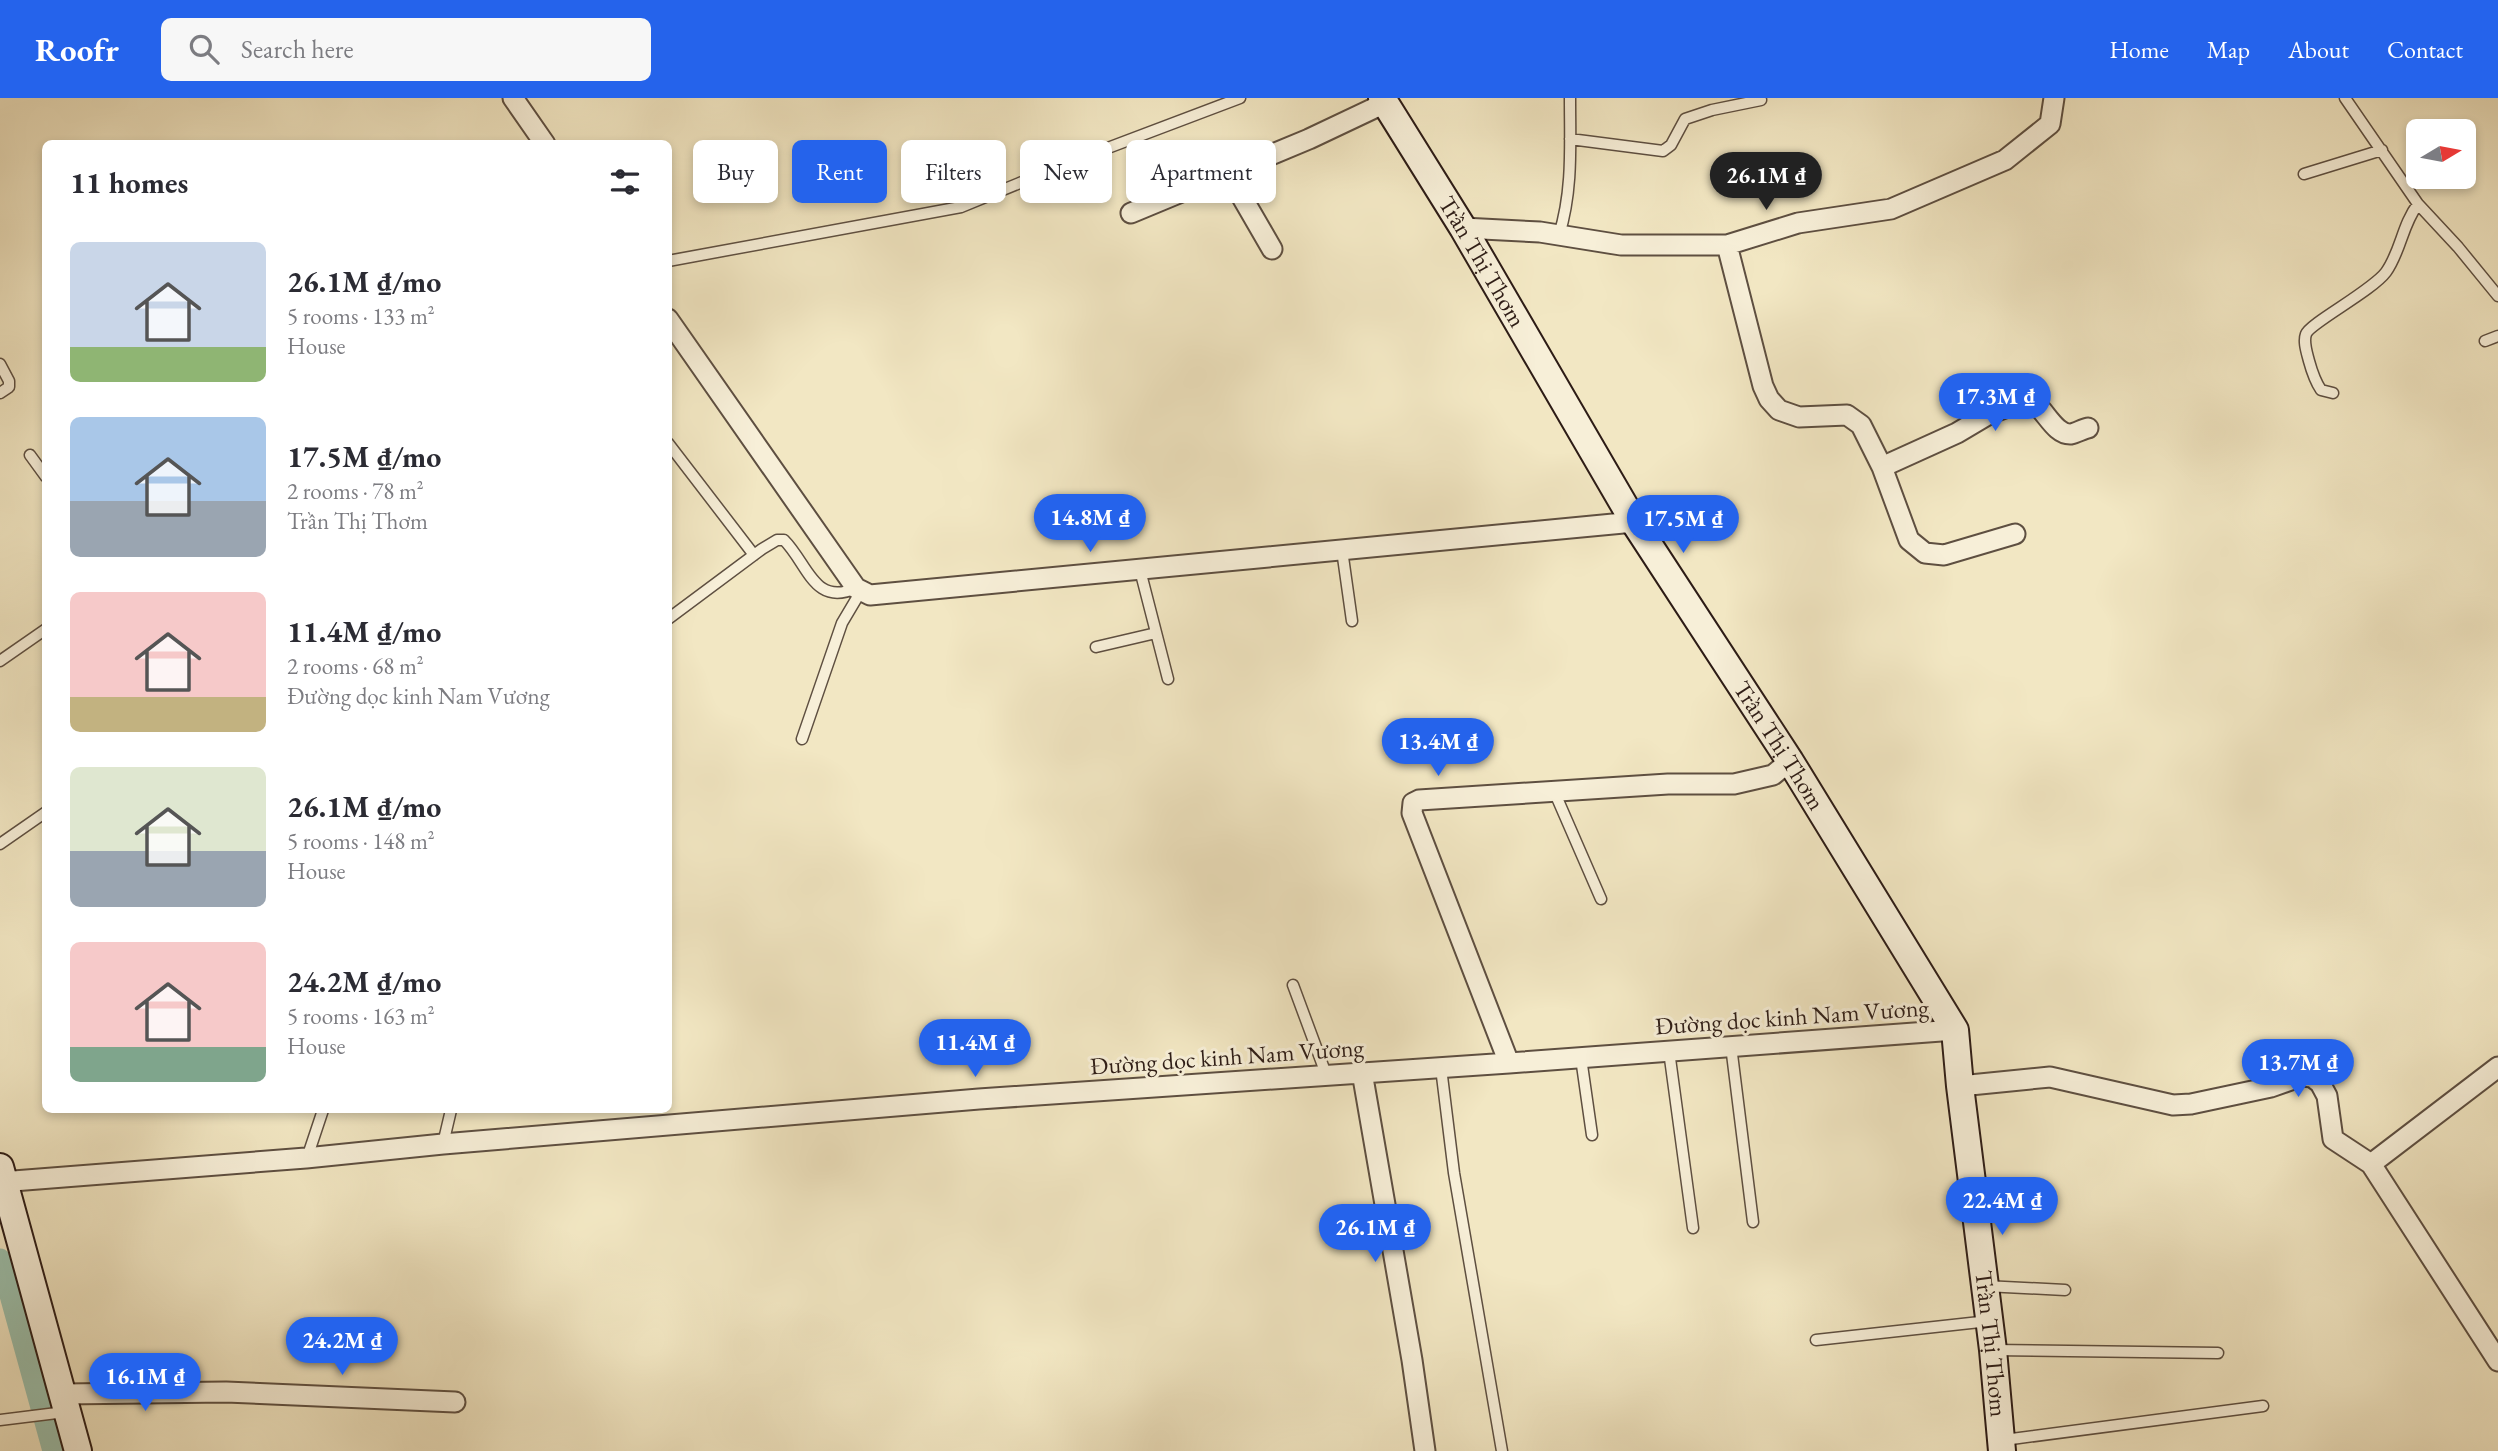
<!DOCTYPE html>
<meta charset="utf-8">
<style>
body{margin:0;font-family:"EB Garamond",serif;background:#f7f7f7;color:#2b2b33;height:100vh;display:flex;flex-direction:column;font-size:26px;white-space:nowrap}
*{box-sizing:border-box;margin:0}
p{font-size:23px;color:#7c7c81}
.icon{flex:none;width:38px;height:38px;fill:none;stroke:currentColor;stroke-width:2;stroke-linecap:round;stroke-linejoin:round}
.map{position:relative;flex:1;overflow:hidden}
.side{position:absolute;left:42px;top:42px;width:630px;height:973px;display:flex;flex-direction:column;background:#fff;border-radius:10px;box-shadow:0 4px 10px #0003}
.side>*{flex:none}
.hud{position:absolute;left:693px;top:42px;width:665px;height:63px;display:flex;gap:14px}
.needle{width:46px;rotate:80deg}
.fabs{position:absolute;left:2406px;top:21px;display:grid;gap:14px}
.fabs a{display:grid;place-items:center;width:70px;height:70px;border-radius:10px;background:#fff;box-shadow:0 4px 10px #0003;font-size:35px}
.price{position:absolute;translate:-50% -60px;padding:0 16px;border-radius:24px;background:#2563eb;color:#fff;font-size:23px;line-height:46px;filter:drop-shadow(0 2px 4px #0008)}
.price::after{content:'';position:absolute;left:50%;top:42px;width:21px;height:16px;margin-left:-10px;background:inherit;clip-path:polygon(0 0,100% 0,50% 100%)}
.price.on{background:#222;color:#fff}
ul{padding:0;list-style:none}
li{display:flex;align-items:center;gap:21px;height:175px;padding:0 28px}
li span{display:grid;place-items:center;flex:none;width:196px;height:140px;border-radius:10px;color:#555}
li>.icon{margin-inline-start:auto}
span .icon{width:84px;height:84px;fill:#fffc;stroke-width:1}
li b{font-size:30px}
h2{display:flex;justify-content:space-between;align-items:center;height:84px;padding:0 28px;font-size:30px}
.chip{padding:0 24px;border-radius:10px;background:#fff;box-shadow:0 4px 10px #0003;font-size:24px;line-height:63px}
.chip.on{background:#2563eb;color:#fff}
header{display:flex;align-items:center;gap:42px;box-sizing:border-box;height:98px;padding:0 35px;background:#2563eb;color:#fff}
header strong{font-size:33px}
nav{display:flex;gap:38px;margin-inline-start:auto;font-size:24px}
.search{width:490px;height:63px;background:#f7f7f7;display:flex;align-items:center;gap:18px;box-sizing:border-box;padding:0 24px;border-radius:10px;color:#7c7c81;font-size:26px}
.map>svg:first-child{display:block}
</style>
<header>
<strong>Roofr</strong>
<div class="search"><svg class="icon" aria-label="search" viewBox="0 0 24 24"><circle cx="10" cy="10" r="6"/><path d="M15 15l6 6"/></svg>Search here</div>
<nav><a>Home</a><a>Map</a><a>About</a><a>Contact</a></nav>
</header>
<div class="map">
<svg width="2498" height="1353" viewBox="0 0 2498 1353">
<rect width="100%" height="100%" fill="#f2e7c3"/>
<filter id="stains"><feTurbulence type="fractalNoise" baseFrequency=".00286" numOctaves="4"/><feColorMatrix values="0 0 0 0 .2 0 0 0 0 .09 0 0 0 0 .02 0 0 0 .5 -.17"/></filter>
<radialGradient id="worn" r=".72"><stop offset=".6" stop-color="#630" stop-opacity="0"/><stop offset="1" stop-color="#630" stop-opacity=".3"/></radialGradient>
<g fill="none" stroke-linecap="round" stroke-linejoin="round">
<path stroke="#9cc1ad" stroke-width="21" d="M 0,1161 L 53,1353"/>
<g stroke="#5e4f41" stroke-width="13">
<path id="lane" d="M 2345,0 L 2418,106 L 2458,149 L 2498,198
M 1570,41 L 1663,53 L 1671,47 L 1685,21 L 1712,12 L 1761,2
M 2304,76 L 2382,52
M 1559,137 C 1573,92 1570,47 1570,0
M 668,163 L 961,109 L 1076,62 L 1240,0
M 2485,243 L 2498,238
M 0,266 L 9,283 L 9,289 L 0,295
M 2333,295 L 2321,292 C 2315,283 2312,274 2309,263 C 2307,255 2303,244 2306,236 C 2310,225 2372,193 2386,174 C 2401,153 2402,127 2418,106
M 668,345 L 754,457
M 30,357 L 46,379
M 1342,452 L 1352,523
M 1140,472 L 1168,581
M 668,521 L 762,451 L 777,442 L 784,442 C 808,466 814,509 856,490
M 1096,549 L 1156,535
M 0,563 L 46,531
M 802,641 L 842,525 L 861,493
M 1554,693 L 1601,801
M 0,746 L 46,714
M 1293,887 L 1326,976
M 1731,948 L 1753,1124
M 1669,953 L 1693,1130
M 1581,960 L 1592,1037
M 1441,970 L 1454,1075 L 1502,1353
M 443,1046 L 451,1012
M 307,1060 L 323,1012
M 1985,1188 L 2065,1192
M 1816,1242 L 1989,1223
M 1993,1252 L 2218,1255
M 0,1322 L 65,1314
M 2004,1342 L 2263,1308"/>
</g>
<g stroke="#5e4f41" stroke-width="23">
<path id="street" d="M 513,0 L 545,46
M 1228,75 L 1272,151
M 1131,115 L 1309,41 L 1385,5
M 1463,130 L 1540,134 L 1621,147 L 1727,147 L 1798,125 L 1891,111 L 2005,62 L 2050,26 L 2054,0
M 1727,147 L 1763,288 L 1769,301 L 1779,312 L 1799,319 L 1847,317 L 1861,327 L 1882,369 L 1909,442 L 1925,455 L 1944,457 L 2015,436
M 668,221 L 856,490 L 870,497 L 1634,424
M 1882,369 L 1957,335 L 1989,316 L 2028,301 C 2044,307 2053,337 2071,336 C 2076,335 2083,331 2088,330
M 1509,965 L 1412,715 L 1413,705 L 1419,702 L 1668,686 L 1734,686 L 1773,677 L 1790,663
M 1362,974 L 1412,1262 L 1425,1353
M 1960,988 L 2050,979 L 2173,1007 L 2191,1006 L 2271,989 L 2302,978 L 2312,979 L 2320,985 L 2327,998 L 2333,1041 L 2371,1066 L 2498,1263
M 2371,1066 L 2498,969
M 0,1084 L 306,1060 L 443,1046 L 979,1001 L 1509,965 L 1955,932
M 64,1296 L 226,1294 L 455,1304"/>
</g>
<g stroke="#2d1c16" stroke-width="30">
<g id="secondary">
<path id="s1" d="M 1382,0 L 1463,130 L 1634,424 L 1790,663 L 1955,932 L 1960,988 L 1993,1252 L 2002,1353"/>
<path d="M 0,1069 L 78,1353"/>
</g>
</g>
<use href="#lane" stroke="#f7efd8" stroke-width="10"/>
<use href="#street" stroke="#f7efd8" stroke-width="19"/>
<use href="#secondary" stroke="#f7efd8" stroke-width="26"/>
</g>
<g text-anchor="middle" stroke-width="6" stroke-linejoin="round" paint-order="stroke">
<g font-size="24" fill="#2d1c16" stroke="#f7efd8">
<text dy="8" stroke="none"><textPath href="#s1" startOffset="192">Trần Thị Thơm</textPath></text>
<text dy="8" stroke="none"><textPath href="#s1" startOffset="760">Trần Thị Thơm</textPath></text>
<text transform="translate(1792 919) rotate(-4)" y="8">Đường dọc kinh Nam Vương</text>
<text transform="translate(1227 959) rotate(-4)" y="8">Đường dọc kinh Nam Vương</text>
<text dy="8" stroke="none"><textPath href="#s1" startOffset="1410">Trần Thị Thơm</textPath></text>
</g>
</g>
<rect width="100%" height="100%" filter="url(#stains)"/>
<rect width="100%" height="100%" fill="url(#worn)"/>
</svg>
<div class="fabs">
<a><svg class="needle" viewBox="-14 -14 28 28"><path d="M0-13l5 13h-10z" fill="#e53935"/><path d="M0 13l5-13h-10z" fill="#7c7c81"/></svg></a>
</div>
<b class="price on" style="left:1766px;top:114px">26.1M ₫</b>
<b class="price" style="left:1995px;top:335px">17.3M ₫</b>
<b class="price" style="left:1090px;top:456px">14.8M ₫</b>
<b class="price" style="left:1683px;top:457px">17.5M ₫</b>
<b class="price" style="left:1438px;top:680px">13.4M ₫</b>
<b class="price" style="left:975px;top:981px">11.4M ₫</b>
<b class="price" style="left:2298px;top:1001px">13.7M ₫</b>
<b class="price" style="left:2002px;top:1139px">22.4M ₫</b>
<b class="price" style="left:1375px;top:1166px">26.1M ₫</b>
<b class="price" style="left:342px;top:1279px">24.2M ₫</b>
<b class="price" style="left:145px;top:1315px">16.1M ₫</b>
<div class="hud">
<a class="chip">Buy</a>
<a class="chip on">Rent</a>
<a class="chip">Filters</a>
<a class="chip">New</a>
<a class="chip">Apartment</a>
</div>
<section class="side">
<h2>11 homes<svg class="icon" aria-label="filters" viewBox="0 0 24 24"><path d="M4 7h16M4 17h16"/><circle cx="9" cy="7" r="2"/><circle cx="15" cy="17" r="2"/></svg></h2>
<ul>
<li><span style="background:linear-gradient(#c9d6e8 75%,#8fb573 0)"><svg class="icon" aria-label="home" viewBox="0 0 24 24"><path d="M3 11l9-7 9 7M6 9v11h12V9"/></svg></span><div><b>26.1M ₫/mo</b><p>5 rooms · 133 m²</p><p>House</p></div></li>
<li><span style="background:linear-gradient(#a9c7e8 60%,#9aa5b1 0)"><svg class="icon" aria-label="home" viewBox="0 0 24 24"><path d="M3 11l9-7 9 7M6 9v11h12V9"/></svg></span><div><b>17.5M ₫/mo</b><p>2 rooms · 78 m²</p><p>Trần Thị Thơm</p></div></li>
<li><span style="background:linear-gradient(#f6c9c9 75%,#c2b280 0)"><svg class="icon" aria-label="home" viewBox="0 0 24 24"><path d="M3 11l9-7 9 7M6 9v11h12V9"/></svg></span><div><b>11.4M ₫/mo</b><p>2 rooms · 68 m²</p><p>Đường dọc kinh Nam Vương</p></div></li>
<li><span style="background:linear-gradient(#dfe7d0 60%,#9aa5b1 0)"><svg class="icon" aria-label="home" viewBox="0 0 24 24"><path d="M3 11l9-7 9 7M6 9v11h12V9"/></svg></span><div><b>26.1M ₫/mo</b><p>5 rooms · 148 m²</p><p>House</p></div></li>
<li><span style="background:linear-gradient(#f6c9c9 75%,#7fa58c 0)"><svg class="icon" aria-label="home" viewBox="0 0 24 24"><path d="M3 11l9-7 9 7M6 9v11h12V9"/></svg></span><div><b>24.2M ₫/mo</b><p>5 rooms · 163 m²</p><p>House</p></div></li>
</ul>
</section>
</div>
